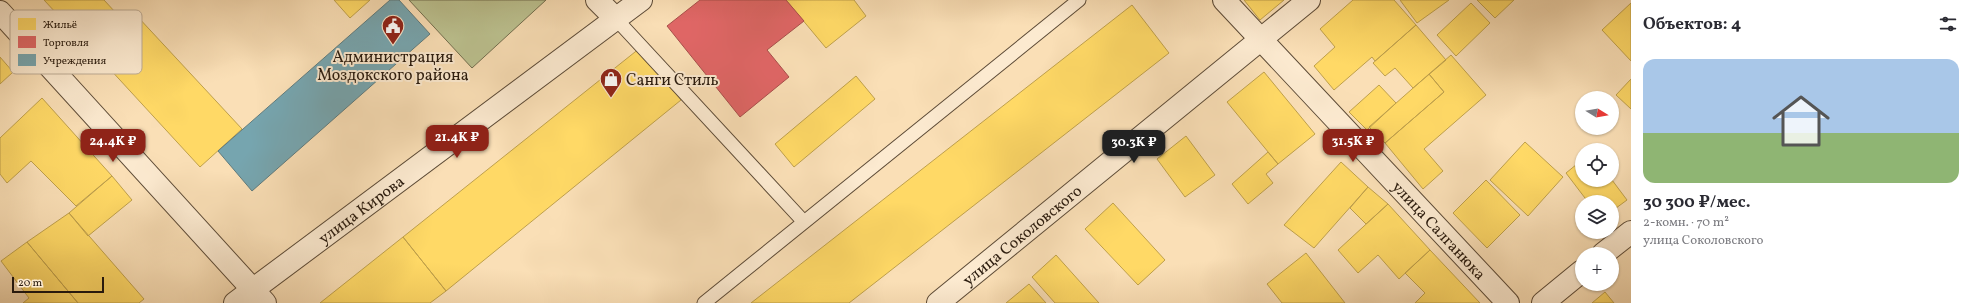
<!DOCTYPE html>
<html lang="ru">
<meta charset="utf-8">
<style>
body{margin:0;font-family:Vollkorn,serif;background:#f7f7f7;color:#2b2b33;height:100vh;display:flex;flex-direction:column;font-size:15px;white-space:nowrap}
*{box-sizing:border-box;margin:0}
p{font-size:13px;color:#7c7c81}
.icon{flex:none;width:22px;height:22px;fill:none;stroke:currentColor;stroke-width:2;stroke-linecap:round;stroke-linejoin:round}
.map{position:relative;flex:1;overflow:hidden}
.sheet{display:flex;flex-direction:column;background:#fff;width:340px}
.sheet>*{flex:none}
.needle{width:26px;rotate:101deg}
.controls{position:absolute;left:1575px;top:91px;display:grid;gap:8px}
.controls a{display:grid;place-items:center;width:44px;height:44px;border-radius:50%;background:#fff;box-shadow:0 1px 3px #0004;font-size:20px}
.scale{position:absolute;left:12px;bottom:10px;width:92px;box-sizing:border-box;padding-left:4px;border:2px solid #291a0d;border-top:0;font-size:11px;line-height:14px;white-space:nowrap;color:#291a0d;-webkit-text-stroke:3px #fcead0;paint-order:stroke}
.price{position:absolute;translate:-50% -34px;padding:0 9px;border-radius:8px;background:#8f2418;color:#fff;font-size:13px;line-height:26px;filter:drop-shadow(0 1px 2px #0008)}
.price::after{content:'';position:absolute;left:50%;top:24px;width:12px;height:9px;margin-left:-6px;background:inherit;clip-path:polygon(0 0,100% 0,50% 100%)}
.price.active{background:#222;color:#fff}
ul{padding:0;list-style:none}
li{display:grid;align-content:center;gap:8px;height:212px;padding:0 12px}
li span{display:grid;place-items:center;height:124px;border-radius:12px;color:#555}
li>.icon{margin-inline-start:auto}
span .icon{width:72px;height:72px;fill:#fffc;stroke-width:1}
li b{font-size:17px}
h2{display:flex;justify-content:space-between;align-items:center;height:48px;padding:0 12px;font-size:17px}
main{display:flex;flex:1;min-height:0}
.map>svg:first-child{display:block}
</style>
<main>
<div class="map">
<svg width="1631" height="303" viewBox="0 0 1631 303">
<rect width="100%" height="100%" fill="#fadfb6"/>
<filter id="stains"><feTurbulence type="fractalNoise" baseFrequency=".005" numOctaves="4"/><feColorMatrix values="0 0 0 0 .2 0 0 0 0 .09 0 0 0 0 .02 0 0 0 .5 -.17"/></filter>
<radialGradient id="worn" r=".72"><stop offset=".6" stop-color="#630" stop-opacity="0"/><stop offset="1" stop-color="#630" stop-opacity=".3"/></radialGradient>
<path fill="#bcc290" stroke="#726e4e" d="M 409,0 L 546,0 L 472,68 Z"/>
<path fill="#ffd966" stroke="#bfa04b" d="M 44,0 L 104,0 L 116,13 L 84,43 Z
M 334,0 L 370,0 L 350,18 Z
M 786,0 L 854,0 L 866,16 L 826,48 Z
M 1244,0 L 1284,0 L 1260,20 Z
M 1353,0 L 1394,0 L 1416,25 L 1375,61 L 1372,57 L 1334,90 L 1314,66 L 1335,47 L 1320,29 Z
M 1400,0 L 1449,0 L 1417,23 Z
M 1477,0 L 1514,0 L 1495,18 Z
M 1471,3 L 1490,23 L 1456,56 L 1437,35 Z
M 1631,3 L 1631,61 L 1602,30 Z
M 1132,5 L 1169,53 L 849,303 L 751,303 Z
M 137,16 L 242,129 L 200,167 L 96,54 Z
M 1416,25 L 1446,60 L 1413,88 L 1395,68 L 1385,76 L 1373,63 Z
M 640,48 L 681,100 L 446,291 L 403,237 Z
M 1451,55 L 1486,95 L 1424,149 L 1443,171 L 1423,189 L 1385,143 L 1444,92 L 1429,74 Z
M 0,57 L 13,72 L 0,84 Z
M 1264,72 L 1315,134 L 1278,164 L 1227,102 Z
M 1429,74 L 1444,92 L 1385,143 L 1369,127 Z
M 856,76 L 875,99 L 794,167 L 775,144 Z
M 1631,79 L 1631,109 L 1616,95 Z
M 1379,85 L 1396,103 L 1367,130 L 1349,112 Z
M 42,98 L 112,176 L 76,206 L 31,161 L 7,183 L 0,174 L 0,138 Z
M 1186,136 L 1215,175 L 1185,197 L 1157,159 Z
M 1525,142 L 1563,177 L 1528,216 L 1490,180 Z
M 1268,152 L 1278,164 L 1266,174 L 1273,183 L 1248,204 L 1232,184 Z
M 1582,160 L 1582,180 L 1612,180 L 1627,200 L 1612,211 L 1612,202 L 1588,202 L 1566,173 Z
M 1341,162 L 1368,187 L 1314,248 L 1284,225 Z
M 112,176 L 132,200 L 88,236 L 69,213 Z
M 1486,180 L 1520,215 L 1487,248 L 1453,213 Z
M 1368,187 L 1388,204 L 1366,224 L 1350,208 Z
M 1113,203 L 1165,260 L 1138,285 L 1085,229 Z
M 1388,204 L 1430,250 L 1399,279 L 1378,255 L 1358,273 L 1338,250 Z
M 69,213 L 144,299 L 139,303 L 78,303 L 27,242 Z
M 403,237 L 446,291 L 430,303 L 320,303 Z
M 27,242 L 78,303 L 23,303 L 29,298 L 1,261 Z
M 1430,250 L 1480,303 L 1415,303 L 1425,293 L 1405,273 Z
M 1306,253 L 1345,303 L 1282,303 L 1267,284 Z
M 1056,255 L 1099,303 L 1055,303 L 1032,277 Z
M 1029,284 L 1046,303 L 1006,303 Z
M 1605,292 L 1614,303 L 1592,303 Z"/>
<path fill="#e06666" stroke="#a94f4b" d="M 700,0 L 786,0 L 804,21 L 767,50 L 789,77 L 740,117 L 667,26 Z"/>
<path fill="#76a5af" stroke="#5f7b7e" d="M 390,0 L 399,0 L 430,34 L 252,191 L 218,151 Z"/>
<g fill="none" stroke-linecap="round" stroke-linejoin="round">
<g stroke="#5d4b37" stroke-width="15">
<path id="service" d="M 616,19 L 804,222
M 704,303 L 1079,0"/>
</g>
<g stroke="#5d4b37" stroke-width="24">
<g id="minor">
<path d="M 597,0 L 616,19"/>
<path d="M 0,12 L 265,303"/>
<path id="s1" d="M 235,303 L 641,0"/>
</g>
</g>
<g stroke="#5d4b37" stroke-width="24">
<g id="tertiary">
<path id="s2" d="M 1224,0 L 1508,303"/>
<path d="M 1603,254 L 1631,232"/>
<path id="s3" d="M 938,303 L 1309,0"/>
<path d="M 1543,303 L 1582,271"/>
</g>
</g>
<use href="#service" stroke="#fcead0" stroke-width="13"/>
<use href="#minor" stroke="#fcead0" stroke-width="22"/>
<use href="#tertiary" stroke="#fcead0" stroke-width="22"/>
</g>
<defs>
<g id="civic-pin" transform="scale(1.15)"><path d="M0 17L-7.5 6A9.5 9.5 0 1 1 7.5 6Z" fill="#8f2418" stroke="#fcead0"/><path d="M-.6-6.5H3V-4.5H.6V-3L4-1V1h2V6H-6V1h2V-1L-.6-3ZM-1.2 2.5V6h2.4V2.5Z" fill="#fff"/></g>
<g id="shop-pin" transform="scale(1.15)"><path d="M0 17L-7.5 6A9.5 9.5 0 1 1 7.5 6Z" fill="#8f2418" stroke="#fcead0"/><path d="M-5-2.5h2.3a2.7 3.5 0 0 1 5.4 0H5L5.5 6h-11ZM-1.5-2.5h3a1.5 2.3 0 0 0-3 0Z" fill="#fff"/></g>
</defs>
<g fill-rule="evenodd">
<use href="#civic-pin" x="393" y="26"/>
<use href="#shop-pin" x="611" y="79"/>
</g>
<g text-anchor="middle" stroke-width="4" stroke-linejoin="round" paint-order="stroke">
<g font-size="16" fill="#291a0d" stroke="#fcead0">
<text x="393" y="62">Администрация<tspan x="393" dy="18">Моздокского района</tspan></text>
<text x="626" y="85" text-anchor="start">Санги Стиль</text>
</g>
<g font-size="16" fill="#291a0d" stroke="#fcead0">
<text dy="6" stroke="none"><textPath href="#s1" startOffset="157">улица Кирова</textPath></text>
<text dy="6" stroke="none"><textPath href="#s2" startOffset="315">улица Салганюка</textPath></text>
<text dy="6" stroke="none"><textPath href="#s3" startOffset="108">улица Соколовского</textPath></text>
</g>
</g>
<rect x="10" y="10" width="132" height="64" rx="6" fill="#fcead0" stroke="#bdac96" stroke-width="1"/>
<rect x="18" y="18" width="18" height="12" fill="#ffd966"/>
<rect x="18" y="36" width="18" height="12" fill="#e06666"/>
<rect x="18" y="54" width="18" height="12" fill="#76a5af"/>
<g font-size="11" fill="#291a0d">
<text x="43" y="28">Жильё</text>
<text x="43" y="46">Торговля</text>
<text x="43" y="64">Учреждения</text>
</g>
<rect width="100%" height="100%" filter="url(#stains)"/>
<rect width="100%" height="100%" fill="url(#worn)"/>
</svg>
<div class="controls">
<a><svg class="needle" viewBox="-14 -14 28 28"><path d="M0-13l5 13h-10z" fill="#e53935"/><path d="M0 13l5-13h-10z" fill="#7c7c81"/></svg></a>
<a><svg class="icon" aria-label="locate" viewBox="0 0 24 24"><circle cx="12" cy="12" r="6"/><path d="M12 2v4M12 18v4M2 12h4M18 12h4"/></svg></a>
<a><svg class="icon" aria-label="layers" viewBox="0 0 24 24"><path d="M12 4l9 5-9 5-9-5zM3 14l9 5 9-5"/></svg></a>
<a>+</a>
</div>
<div class="scale">20 m</div>
<b class="price" style="left:457px;top:159px">21.4K ₽</b>
<b class="price" style="left:113px;top:163px">24.4K ₽</b>
<b class="price" style="left:1353px;top:163px">31.5K ₽</b>
<b class="price active" style="left:1134px;top:164px">30.3K ₽</b>
</div>
<section class="sheet">
<h2>Объектов: 4<svg class="icon" aria-label="filters" viewBox="0 0 24 24"><path d="M4 7h16M4 17h16"/><circle cx="9" cy="7" r="2"/><circle cx="15" cy="17" r="2"/></svg></h2>
<ul>
<li><span style="background:linear-gradient(#a9c7e8 60%,#8fb573 0)"><svg class="icon" aria-label="home" viewBox="0 0 24 24"><path d="M3 11l9-7 9 7M6 9v11h12V9"/></svg></span><div><b>30 300 ₽/мес.</b><p>2-комн. · 70 m²</p><p>улица Соколовского</p></div></li>
</ul>
</section>
</main>
